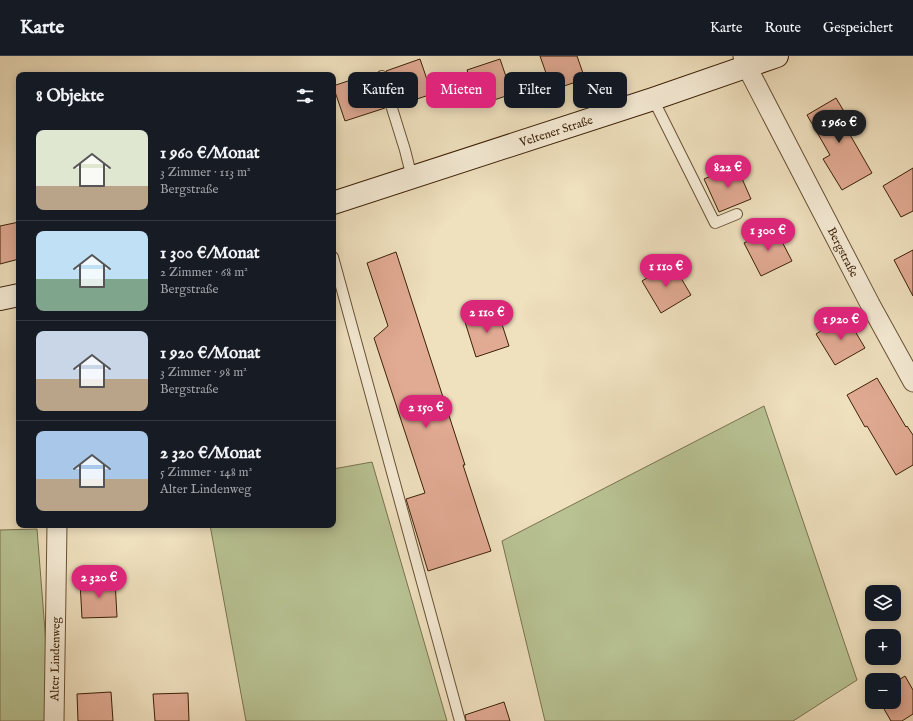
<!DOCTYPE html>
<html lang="de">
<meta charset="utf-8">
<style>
body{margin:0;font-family:"IM FELL English",serif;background:#242831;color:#f1f3f6;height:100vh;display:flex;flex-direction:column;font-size:15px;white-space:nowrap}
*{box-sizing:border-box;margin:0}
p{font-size:13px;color:#9ea1a6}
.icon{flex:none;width:22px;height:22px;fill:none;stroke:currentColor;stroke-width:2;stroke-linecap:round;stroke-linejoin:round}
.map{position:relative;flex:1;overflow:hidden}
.side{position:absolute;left:16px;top:16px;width:320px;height:456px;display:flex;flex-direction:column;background:#171b24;border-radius:8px;box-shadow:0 2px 10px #0003}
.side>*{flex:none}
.banner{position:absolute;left:348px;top:16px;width:380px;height:36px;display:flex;gap:8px}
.tools{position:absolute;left:865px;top:529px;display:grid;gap:8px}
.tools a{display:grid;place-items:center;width:36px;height:36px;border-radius:8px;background:#171b24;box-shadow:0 2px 10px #0003;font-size:20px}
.price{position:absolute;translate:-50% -34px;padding:0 9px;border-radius:14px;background:#db2777;color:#fff;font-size:13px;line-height:26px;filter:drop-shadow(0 1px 2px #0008)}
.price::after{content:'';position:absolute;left:50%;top:24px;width:12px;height:9px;margin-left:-6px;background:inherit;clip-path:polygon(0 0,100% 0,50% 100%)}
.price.active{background:#222;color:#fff}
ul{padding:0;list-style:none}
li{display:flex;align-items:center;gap:12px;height:100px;padding:0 20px}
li+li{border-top:1px solid #363941}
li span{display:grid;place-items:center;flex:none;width:112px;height:80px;border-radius:8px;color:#555}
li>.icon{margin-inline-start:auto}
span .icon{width:48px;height:48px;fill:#fffc;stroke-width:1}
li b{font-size:17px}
h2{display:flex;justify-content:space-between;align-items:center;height:48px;padding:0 20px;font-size:17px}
.chip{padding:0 14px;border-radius:8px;background:#171b24;box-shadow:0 2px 10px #0003;font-size:14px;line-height:36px}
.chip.active{background:#db2777;color:#fff}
header{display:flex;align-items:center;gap:24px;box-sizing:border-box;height:56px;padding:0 20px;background:#171b24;border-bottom:1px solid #363941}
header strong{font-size:19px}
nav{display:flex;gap:22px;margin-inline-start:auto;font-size:14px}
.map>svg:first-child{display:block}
</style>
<header>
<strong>Karte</strong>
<nav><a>Karte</a><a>Route</a><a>Gespeichert</a></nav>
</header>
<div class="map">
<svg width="913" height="665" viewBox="0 0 913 665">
<rect width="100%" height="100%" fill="#efe0be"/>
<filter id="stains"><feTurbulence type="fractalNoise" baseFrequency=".005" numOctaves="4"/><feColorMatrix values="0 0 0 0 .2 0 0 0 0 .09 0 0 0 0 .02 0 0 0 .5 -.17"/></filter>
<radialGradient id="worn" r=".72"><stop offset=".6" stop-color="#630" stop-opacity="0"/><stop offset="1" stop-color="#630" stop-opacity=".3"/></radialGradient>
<path fill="#b8c293" stroke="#7a724d" d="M 764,350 L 857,624 L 793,665 L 545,665 L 502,485 Z
M 372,406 L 447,665 L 246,665 L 210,469 L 333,469 L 333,413 Z
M 37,473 L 52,665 L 0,665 L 0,474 Z"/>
<path fill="#e1aa93" stroke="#3c2107" d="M 540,0 L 577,0 L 585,23 L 552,34 Z
M 420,3 L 432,38 L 399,49 L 386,15 Z
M 500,3 L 512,38 L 479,49 L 467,14 Z
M 376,18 L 385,52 L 345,65 L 333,30 L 366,19 L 367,21 Z
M 836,42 L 855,74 L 849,77 L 872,117 L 842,134 L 823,103 L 830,99 L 807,59 Z
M 736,109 L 751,143 L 719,156 L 704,123 Z
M 913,112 L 913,155 L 901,161 L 883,130 Z
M 19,166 L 19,203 L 0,208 L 0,170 Z
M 775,172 L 792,205 L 761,220 L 744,187 Z
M 913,194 L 913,240 L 894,204 Z
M 396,196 L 465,409 L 463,409 L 491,495 L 428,515 L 406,443 L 425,437 L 374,282 L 388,270 L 367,207 Z
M 672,207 L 691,239 L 661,257 L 642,225 Z
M 498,256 L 509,290 L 476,301 L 465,266 Z
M 846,260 L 865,292 L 835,309 L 816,278 Z
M 877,322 L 906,371 L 907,370 L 913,379 L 913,409 L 896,419 L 867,370 L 865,371 L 847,339 Z
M 115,524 L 117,561 L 82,562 L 80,526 Z
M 905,620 L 913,634 L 913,658 L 902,665 L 891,665 L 880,646 L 894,646 L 894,627 Z
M 111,636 L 113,665 L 78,665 L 77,638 Z
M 188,637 L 189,665 L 155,665 L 153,638 Z
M 504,646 L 510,665 L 466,665 L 465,659 Z"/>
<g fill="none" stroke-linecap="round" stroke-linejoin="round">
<g stroke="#695135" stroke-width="12">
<path id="service" d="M 382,20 L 405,94 L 412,122
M 653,43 L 715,167 L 737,158
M 333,201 L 460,665"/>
</g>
<g stroke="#695135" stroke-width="21">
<path id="minor" d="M 743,0 L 747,11 L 870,248 L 913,326
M 54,665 L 57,469"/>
</g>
<g stroke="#3c2107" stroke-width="24">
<path id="secondary" d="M 333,147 L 653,43 L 777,0
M 0,243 L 19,239"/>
</g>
<use href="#service" stroke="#f5ebd5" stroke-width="10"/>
<use href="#minor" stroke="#f5ebd5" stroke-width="19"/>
<use href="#secondary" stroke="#f5ebd5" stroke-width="22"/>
</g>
<g text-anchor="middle" stroke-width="3.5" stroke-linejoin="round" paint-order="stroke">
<g font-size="12" fill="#3c2107" stroke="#f5ebd5">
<text transform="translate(556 75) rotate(-18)" y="4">Veltener Straße</text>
<text transform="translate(843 196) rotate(63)" y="4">Bergstraße</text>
<text transform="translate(55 603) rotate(-89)" y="4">Alter Lindenweg</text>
</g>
</g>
<rect width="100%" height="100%" filter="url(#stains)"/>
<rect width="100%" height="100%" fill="url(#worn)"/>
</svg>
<div class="tools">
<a><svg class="icon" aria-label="layers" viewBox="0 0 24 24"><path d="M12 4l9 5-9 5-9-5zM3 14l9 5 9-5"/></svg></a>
<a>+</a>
<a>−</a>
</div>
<b class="price active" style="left:839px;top:88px">1 960 €</b>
<b class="price" style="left:728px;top:133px">822 €</b>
<b class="price" style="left:768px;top:196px">1 300 €</b>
<b class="price" style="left:666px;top:232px">1 110 €</b>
<b class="price" style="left:487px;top:278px">2 110 €</b>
<b class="price" style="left:841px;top:285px">1 920 €</b>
<b class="price" style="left:426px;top:373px">2 150 €</b>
<b class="price" style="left:99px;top:543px">2 320 €</b>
<div class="banner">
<a class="chip">Kaufen</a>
<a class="chip active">Mieten</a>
<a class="chip">Filter</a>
<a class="chip">Neu</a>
</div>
<section class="side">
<h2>8 Objekte<svg class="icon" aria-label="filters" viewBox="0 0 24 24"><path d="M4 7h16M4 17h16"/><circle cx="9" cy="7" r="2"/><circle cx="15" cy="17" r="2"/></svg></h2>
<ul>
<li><span style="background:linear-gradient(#dfe7d0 70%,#b9a48a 0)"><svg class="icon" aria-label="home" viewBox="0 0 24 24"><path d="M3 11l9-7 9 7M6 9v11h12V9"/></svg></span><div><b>1 960 €/Monat</b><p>3 Zimmer · 113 m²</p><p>Bergstraße</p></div></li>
<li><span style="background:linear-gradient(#bfe0f5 60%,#7fa58c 0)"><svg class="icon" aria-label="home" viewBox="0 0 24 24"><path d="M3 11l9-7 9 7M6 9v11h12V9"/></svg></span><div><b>1 300 €/Monat</b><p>2 Zimmer · 68 m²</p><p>Bergstraße</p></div></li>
<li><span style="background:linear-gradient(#c9d6e8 60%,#b9a48a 0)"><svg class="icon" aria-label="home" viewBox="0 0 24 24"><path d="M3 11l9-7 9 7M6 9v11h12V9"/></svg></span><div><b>1 920 €/Monat</b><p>3 Zimmer · 98 m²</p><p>Bergstraße</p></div></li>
<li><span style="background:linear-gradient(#a9c7e8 60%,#b9a48a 0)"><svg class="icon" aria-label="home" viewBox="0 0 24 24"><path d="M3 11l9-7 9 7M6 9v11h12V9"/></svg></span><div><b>2 320 €/Monat</b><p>5 Zimmer · 148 m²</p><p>Alter Lindenweg</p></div></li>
</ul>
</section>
</div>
